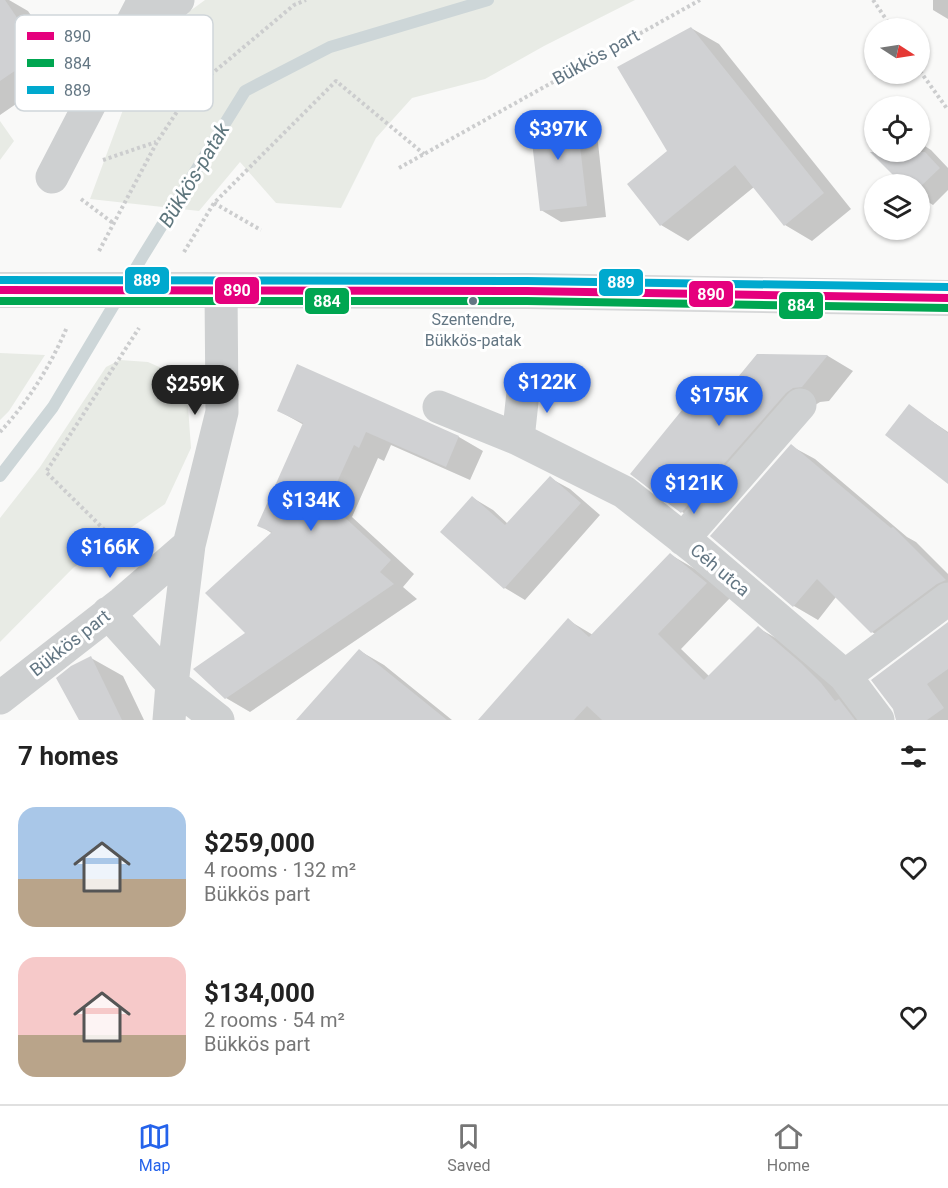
<!DOCTYPE html>
<meta charset="utf-8">
<style>
body{margin:0;font-family:Roboto,sans-serif;background:#f2f2f2;color:#222;height:100vh;display:flex;flex-direction:column;font-size:22px;white-space:nowrap}
*{box-sizing:border-box;margin:0}
p{font-size:20px;color:#767676}
.icon{flex:none;width:33px;height:33px;fill:none;stroke:currentColor;stroke-width:2;stroke-linecap:round;stroke-linejoin:round}
.map{position:relative;height:720px;overflow:hidden}
.sheet{display:flex;flex-direction:column;background:#fff;flex:1}
.sheet>*{flex:none}
.needle{width:39px;rotate:102deg}
.fabs{position:absolute;left:864px;top:18px;display:grid;gap:12px}
.fabs a{display:grid;place-items:center;width:66px;height:66px;border-radius:50%;background:#fff;box-shadow:0 2px 4px #0004;font-size:30px}
.price{position:absolute;translate:-50% -51px;padding:0 14px;border-radius:21px;background:#2563eb;color:#fff;font-size:20px;line-height:39px;filter:drop-shadow(0 2px 3px #0008)}
.price::after{content:'';position:absolute;left:50%;top:36px;width:18px;height:14px;margin-left:-9px;background:inherit;clip-path:polygon(0 0,100% 0,50% 100%)}
.price.on{background:#222;color:#fff}
ul{padding:0;list-style:none}
li{display:flex;align-items:center;gap:18px;height:150px;padding:0 18px}
li span{display:grid;place-items:center;flex:none;width:168px;height:120px;border-radius:18px;color:#555}
li>.icon{margin-inline-start:auto}
span .icon{width:72px;height:72px;fill:#fffc;stroke-width:1}
li b{font-size:26px}
h2{display:flex;justify-content:space-between;align-items:center;height:72px;padding:0 18px;font-size:26px}
.menu{display:flex;justify-content:space-around;align-items:center;height:84px;border-top:2px solid #e0e0e0;background:#fff;font-size:16px;color:#767676}
.menu a{display:grid;justify-items:center;gap:3px}
.menu .on{color:#2563eb}
.map>svg:first-child{display:block}
</style>
<div class="map">
<svg width="948" height="720" viewBox="0 0 948 720">
<rect width="100%" height="100%" fill="#f9f9f8"/>
<path fill="#e8ebe5" d="M 205,0 L 635,0 L 544,46 L 485,79 L 412,98 L 376,138 L 341,208 L 276,203 L 240,162 L 199,211 L 90,199 L 130,91 L 190,11 Z
M 0,121 L 14,141 L 0,160 Z
M 0,353 L 45,355 L 9,411 L 0,420 Z
M 120,360 L 148,362 L 186,379 L 191,448 L 165,504 L 73,568 L 0,642 L 0,518 L 40,467 L 106,367 Z"/>
<path fill="#0003" d="M 0,0 L 9,0 L 28,11 L 67,69 L 0,115 Z
M 933,0 L 948,0 L 948,19 L 933,10 Z
M 691,28 L 719,44 L 851,209 L 812,241 L 785,225 L 754,187 L 688,241 L 661,225 L 669,151 Z
M 576,112 L 596,124 L 606,217 L 561,222 L 541,210 Z
M 920,143 L 931,150 L 948,168 L 948,190 L 933,205 L 920,197 L 920,184 L 904,184 L 885,164 L 898,152 L 920,152 Z
M 757,355 L 828,356 L 853,371 L 829,401 L 820,402 L 812,407 L 708,527 L 682,512 L 715,407 Z
M 298,366 L 459,437 L 483,451 L 470,480 L 391,445 L 384,461 L 378,458 L 352,517 L 414,574 L 403,587 L 417,599 L 250,712 L 226,698 L 247,633 L 273,534 L 259,525 L 304,425 L 279,411 Z
M 909,406 L 948,432 L 948,480 Z
M 791,446 L 815,459 L 907,537 L 916,542 L 948,574 L 948,606 L 895,646 L 872,632 L 836,597 L 818,620 L 794,606 L 712,536 Z
M 550,478 L 570,489 L 600,515 L 525,600 L 505,588 L 442,532 L 473,498 L 493,510 L 508,524 Z
M 671,555 L 695,569 L 730,598 L 681,649 L 710,677 L 758,628 L 783,642 L 826,679 L 867,720 L 480,720 L 568,620 L 593,635 Z
M 948,624 L 948,720 L 898,720 Z
M 360,651 L 384,665 L 452,720 L 298,720 Z
M 91,658 L 123,676 L 144,720 L 81,720 Z"/>
<g fill="none" stroke-linecap="round" stroke-linejoin="round">
<path stroke="#cdd6d8" stroke-width="12" d="M 0,476 L 53,407 L 143,256 L 245,91 L 330,47 L 488,0"/>
</g>
<path fill="#d0d1d3" d="M 0,0 L 5,0 L 41,53 L 0,81 Z
M 691,27 L 824,193 L 784,226 L 735,165 L 660,226 L 627,184 L 667,151 L 617,67 Z
M 576,111 L 587,206 L 540,211 L 529,116 Z
M 870,152 L 925,152 L 940,168 L 920,187 L 920,184 L 902,184 Z
M 757,354 L 828,355 L 802,387 L 793,388 L 786,393 L 681,513 L 630,474 L 691,399 L 715,405 Z
M 297,364 L 459,436 L 446,467 L 366,432 L 359,448 L 354,445 L 328,502 L 391,560 L 380,572 L 394,584 L 225,699 L 193,669 L 245,633 L 205,593 L 272,532 L 257,526 L 303,423 L 277,411 Z
M 909,404 L 948,433 L 948,484 L 885,435 Z
M 791,444 L 891,528 L 893,527 L 946,580 L 937,584 L 871,633 L 817,579 L 793,607 L 710,536 Z
M 550,476 L 581,503 L 504,589 L 440,532 L 472,496 L 505,525 Z
M 670,553 L 707,583 L 658,634 L 704,680 L 758,626 L 801,663 L 821,683 L 835,701 L 839,699 L 855,720 L 602,720 L 587,706 L 574,720 L 478,720 L 568,618 L 589,637 Z
M 948,622 L 948,669 L 927,684 L 944,708 L 927,720 L 896,720 L 893,709 L 871,680 Z
M 359,649 L 447,720 L 296,720 Z
M 91,656 L 122,720 L 79,720 L 56,678 L 71,666 Z"/>
<g fill="none" stroke-linecap="round" stroke-linejoin="round">
<g stroke="#d5d6d7" stroke-width="36">
<path id="major" d="M 0,290 L 50,290
M 200,290 L 527,291 L 948,298"/>
</g>
<path stroke="#cccdce" stroke-width="4" stroke-dasharray="3 3" stroke-linecap="butt" d="M 873,0 L 892,28
M 920,71 L 948,110
M 103,160 L 156,142
M 399,168 L 700,0
M 81,199 L 113,223
M 214,203 L 261,230
M 99,251 L 157,142 L 190,92 L 294,5 L 306,0
M 184,252 L 214,203 L 336,81 L 424,154
M 0,432 C 28,402 51,365 67,327
M 126,551 L 46,472 L 139,328"/>
<path stroke="#ced0d1" stroke-width="33" d="M 130,38 L 178,0
M 52,177 L 144,0
M 439,407 L 518,439 L 624,492 L 695,548 L 845,676 L 878,720
M 518,439 L 524,383
M 683,539 L 800,405
M 108,613 L 172,684 L 218,720
M 845,676 L 948,599
M 0,698 L 122,603 L 189,545
M 169,720 L 172,684 L 189,545 L 222,412 L 221,290"/>
<use href="#major" stroke="#e2e3e3" stroke-width="33"/>
<g stroke="#d5d6d7" stroke-width="36" stroke-linecap="butt">
<path id="major-bridge" d="M 50,290 L 200,290"/>
</g>
<use href="#major-bridge" stroke="#e2e3e3" stroke-width="33"/>
<g stroke="#fff" stroke-width="12">
<path id="bus-1" d="M 0,290 L 527,291 L 948,298"/>
</g>
<g stroke="#fff" stroke-width="12">
<path id="bus-2" d="M 0,301 L 527,301 L 948,308"/>
</g>
<g stroke="#fff" stroke-width="12">
<path id="bus-3" d="M 0,280 L 527,281 L 948,287"/>
</g>
<use href="#bus-1" stroke="#e5007d" stroke-width="8"/>
<use href="#bus-2" stroke="#00a651" stroke-width="8"/>
<use href="#bus-3" stroke="#00a9ce" stroke-width="8"/>
</g>
<circle fill="#637683" stroke="#fff" stroke-width="2" cx="473" cy="301" r="5"/>
<g text-anchor="middle" stroke-width="6" stroke-linejoin="round" paint-order="stroke">
<g font-size="16" fill="#637683" stroke="#fff">
<text x="473" y="325">Szentendre,<tspan x="473" dy="21">Bükkös-patak</tspan></text>
</g>
<g font-size="18" fill="#637683" stroke="#fff">
<text transform="translate(596 57) rotate(-29)" y="6">Bükkös part</text>
<text transform="translate(720 570) rotate(40)" y="6">Céh utca</text>
<text transform="translate(70 643) rotate(-38)" y="6">Bükkös part</text>
</g>
<g font-size="20" font-style="italic" fill="#5e767d" stroke="#fff">
<text transform="translate(194 175) rotate(-59)" y="7">Bükkös-patak</text>
</g>
</g>
<rect x="15" y="15" width="198" height="96" rx="9" fill="#fff" stroke="#d0d6da" stroke-width="1.5"/>
<rect x="27" y="32" width="27" height="8" fill="#e5007d"/>
<rect x="27" y="59" width="27" height="8" fill="#00a651"/>
<rect x="27" y="86" width="27" height="8" fill="#00a9ce"/>
<g font-size="16" fill="#637683">
<text x="64" y="42">890</text>
<text x="64" y="69">884</text>
<text x="64" y="96">889</text>
</g>
<g stroke="#fff" stroke-width="2">
<rect x="124" y="266" width="46" height="29" rx="6" fill="#00a9ce"/>
<rect x="598" y="268" width="46" height="29" rx="6" fill="#00a9ce"/>
<rect x="214" y="276" width="46" height="29" rx="6" fill="#e5007d"/>
<rect x="688" y="280" width="46" height="28" rx="6" fill="#e5007d"/>
<rect x="304" y="287" width="46" height="28" rx="6" fill="#00a651"/>
<rect x="778" y="291" width="46" height="29" rx="6" fill="#00a651"/>
</g>
<g font-size="16" text-anchor="middle" font-weight="bold" fill="#fff">
<text x="147" y="286">889</text>
<text x="621" y="288">889</text>
<text x="237" y="296">890</text>
<text x="711" y="300">890</text>
<text x="327" y="307">884</text>
<text x="801" y="311">884</text>
</g>
</svg>
<div class="fabs">
<a><svg class="needle" viewBox="-14 -14 28 28"><path d="M0-13l5 13h-10z" fill="#e53935"/><path d="M0 13l5-13h-10z" fill="#767676"/></svg></a>
<a><svg class="icon" aria-label="locate" viewBox="0 0 24 24"><circle cx="12" cy="12" r="6"/><path d="M12 2v4M12 18v4M2 12h4M18 12h4"/></svg></a>
<a><svg class="icon" aria-label="layers" viewBox="0 0 24 24"><path d="M12 4l9 5-9 5-9-5zM3 14l9 5 9-5"/></svg></a>
</div>
<b class="price" style="left:558px;top:161px">$397K</b>
<b class="price" style="left:547px;top:414px">$122K</b>
<b class="price on" style="left:195px;top:416px">$259K</b>
<b class="price" style="left:719px;top:427px">$175K</b>
<b class="price" style="left:694px;top:515px">$121K</b>
<b class="price" style="left:311px;top:532px">$134K</b>
<b class="price" style="left:110px;top:579px">$166K</b>
</div>
<section class="sheet">
<h2>7 homes<svg class="icon" aria-label="filters" viewBox="0 0 24 24"><path d="M4 7h16M4 17h16"/><circle cx="9" cy="7" r="2"/><circle cx="15" cy="17" r="2"/></svg></h2>
<ul>
<li><span style="background:linear-gradient(#a9c7e8 60%,#b9a48a 0)"><svg class="icon" aria-label="home" viewBox="0 0 24 24"><path d="M3 11l9-7 9 7M6 9v11h12V9"/></svg></span><div><b>$259,000</b><p>4 rooms · 132 m²</p><p>Bükkös part</p></div><svg class="icon" aria-label="heart" viewBox="0 0 24 24"><path d="M12 20l-8-8c-3-5 5-10 8-4 3-6 11-1 8 4z"/></svg></li>
<li><span style="background:linear-gradient(#f6c9c9 65%,#b9a48a 0)"><svg class="icon" aria-label="home" viewBox="0 0 24 24"><path d="M3 11l9-7 9 7M6 9v11h12V9"/></svg></span><div><b>$134,000</b><p>2 rooms · 54 m²</p><p>Bükkös part</p></div><svg class="icon" aria-label="heart" viewBox="0 0 24 24"><path d="M12 20l-8-8c-3-5 5-10 8-4 3-6 11-1 8 4z"/></svg></li>
</ul>
</section>
<nav class="menu">
<a class="on"><svg class="icon" aria-label="map" viewBox="0 0 24 24"><path d="M3 6l6-2 6 2 6-2v14l-6 2-6-2-6 2zM9 4v14M15 6v14"/></svg>Map</a>
<a><svg class="icon" aria-label="saved" viewBox="0 0 24 24"><path d="M7 4h10v16l-5-4-5 4z"/></svg>Saved</a>
<a><svg class="icon" aria-label="home" viewBox="0 0 24 24"><path d="M3 11l9-7 9 7M6 9v11h12V9"/></svg>Home</a>
</nav>
